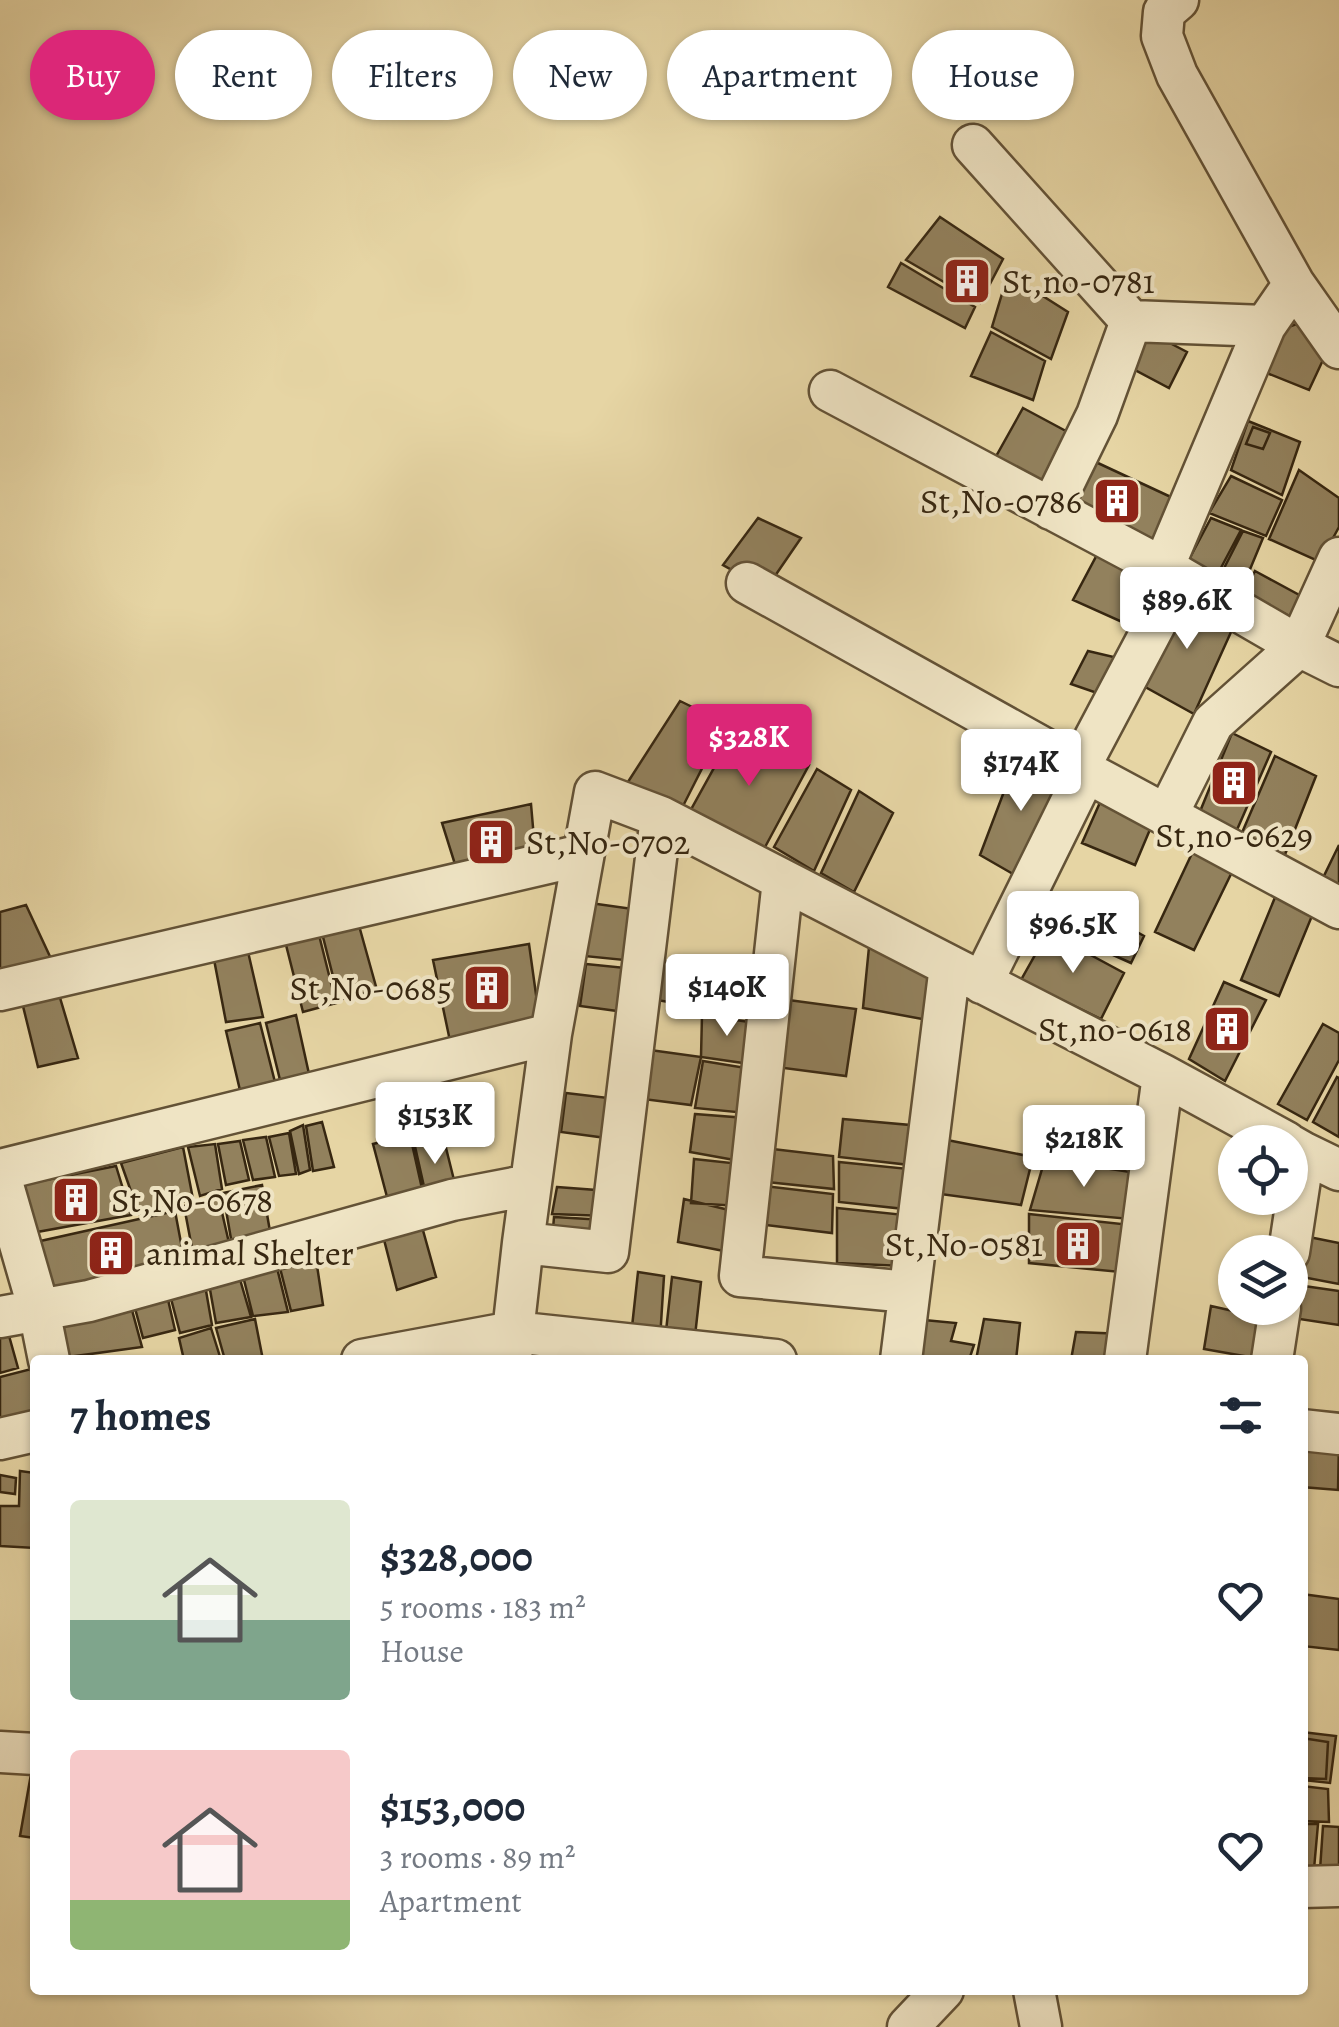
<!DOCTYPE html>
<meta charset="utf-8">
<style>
body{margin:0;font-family:Alegreya,serif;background:#f2f2f3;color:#1f2937;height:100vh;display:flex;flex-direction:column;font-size:38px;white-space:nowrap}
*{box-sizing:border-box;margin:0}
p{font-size:32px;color:#747a83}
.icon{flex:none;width:55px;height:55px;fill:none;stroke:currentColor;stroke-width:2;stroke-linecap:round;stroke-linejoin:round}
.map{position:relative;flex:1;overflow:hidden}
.panel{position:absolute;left:30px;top:1355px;width:1278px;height:640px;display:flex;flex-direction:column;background:#fff;border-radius:10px;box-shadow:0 2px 8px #0004}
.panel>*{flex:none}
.top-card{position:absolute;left:30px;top:30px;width:1280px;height:90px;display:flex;gap:20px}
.tools{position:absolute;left:1218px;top:1125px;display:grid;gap:20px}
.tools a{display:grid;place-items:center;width:90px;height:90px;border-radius:50%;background:#fff;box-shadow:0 2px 8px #0004;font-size:50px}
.price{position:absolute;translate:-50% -85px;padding:0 22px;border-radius:10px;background:#fff;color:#222;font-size:32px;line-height:65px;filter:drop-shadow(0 2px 5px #0008)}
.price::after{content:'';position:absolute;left:50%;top:60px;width:30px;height:22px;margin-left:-15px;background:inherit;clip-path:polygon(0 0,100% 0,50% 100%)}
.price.current{background:#db2777;color:#fff}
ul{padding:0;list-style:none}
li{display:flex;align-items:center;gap:30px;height:250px;padding:0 40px}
li span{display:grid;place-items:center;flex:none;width:280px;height:200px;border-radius:10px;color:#555}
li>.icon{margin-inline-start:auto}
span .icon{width:120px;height:120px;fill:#fffc;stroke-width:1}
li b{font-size:42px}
h2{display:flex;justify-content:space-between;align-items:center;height:120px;padding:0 40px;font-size:42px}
.pill{padding:0 35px;border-radius:45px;background:#fff;box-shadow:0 2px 8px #0004;font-size:35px;line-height:90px}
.pill.current{background:#db2777;color:#fff}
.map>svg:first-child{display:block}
</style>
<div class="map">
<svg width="1339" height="2027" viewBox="0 0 1339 2027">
<rect width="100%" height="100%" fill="#e6d5a4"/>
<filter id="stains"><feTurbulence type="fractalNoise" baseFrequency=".002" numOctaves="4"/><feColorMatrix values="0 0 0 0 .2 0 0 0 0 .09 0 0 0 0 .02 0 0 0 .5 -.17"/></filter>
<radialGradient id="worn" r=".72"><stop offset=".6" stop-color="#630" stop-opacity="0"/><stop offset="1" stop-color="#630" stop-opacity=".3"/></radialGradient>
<path fill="#92815d" stroke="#372711" stroke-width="2.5" d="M 940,217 L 1003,259 L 980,303 L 906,260 Z
M 901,263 L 975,307 L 965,328 L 888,287 Z
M 1008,274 L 1068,312 L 1051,359 L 992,327 Z
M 1311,319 L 1330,345 L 1309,390 L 1252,367 L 1271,333 Z
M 1143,329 L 1187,352 L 1169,388 L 1120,362 Z
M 991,332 L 1045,361 L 1033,400 L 971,376 Z
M 1023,408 L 1077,437 L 1050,489 L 994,460 Z
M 1248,421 L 1300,442 L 1282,495 L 1231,470 Z
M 1253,427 L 1270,433 L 1263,449 L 1246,444 Z
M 1085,457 L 1173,498 L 1154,548 L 1062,503 Z
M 1299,470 L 1339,498 L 1339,527 L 1320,562 L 1269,539 Z
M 1231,476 L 1282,500 L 1266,536 L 1209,513 Z
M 758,518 L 801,538 L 766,589 L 723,565 Z
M 1211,518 L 1241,530 L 1214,581 L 1186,565 Z
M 1243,531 L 1263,538 L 1241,591 L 1218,580 Z
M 1099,551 L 1159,583 L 1140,630 L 1073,600 Z
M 1255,571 L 1303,597 L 1293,618 L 1244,592 Z
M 1182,588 L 1236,621 L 1194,714 L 1138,683 Z
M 1088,651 L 1118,658 L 1097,693 L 1071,684 Z
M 680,701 L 725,723 L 682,808 L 626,785 Z
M 736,728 L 809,765 L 764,849 L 688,815 Z
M 1232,733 L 1271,752 L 1236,832 L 1199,814 Z
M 1019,752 L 1065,775 L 1020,878 L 980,855 Z
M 1275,756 L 1316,776 L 1282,862 L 1241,835 Z
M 817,769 L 851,790 L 814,871 L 774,847 Z
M 859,791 L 893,813 L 854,892 L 821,873 Z
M 1102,798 L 1154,820 L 1135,865 L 1082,843 Z
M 531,804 L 536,862 L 459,877 L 442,823 Z
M 1339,845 L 1339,891 L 1321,882 Z
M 1195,847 L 1233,870 L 1194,950 L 1155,932 Z
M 1067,893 L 1144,936 L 1131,963 L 1048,926 Z
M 1276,895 L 1314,911 L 1279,996 L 1241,980 Z
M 590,903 L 640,910 L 634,961 L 584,956 Z
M 26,905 L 53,963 L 0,977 L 0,912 Z
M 358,922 L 377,990 L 339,1000 L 322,933 Z
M 1048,932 L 1124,973 L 1101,1019 L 1021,980 Z
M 319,935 L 336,1003 L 303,1012 L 285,941 Z
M 246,943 L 263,1017 L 226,1022 L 212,949 Z
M 529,944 L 539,1016 L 450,1041 L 433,960 Z
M 869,947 L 932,972 L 933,1021 L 863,1008 Z
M 654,960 L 707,966 L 698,1007 L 651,999 Z
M 586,964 L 636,969 L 632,1013 L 580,1006 Z
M 710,967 L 760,977 L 756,1019 L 704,1011 Z
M 55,981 L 78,1058 L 38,1067 L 20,994 Z
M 1224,982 L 1266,1000 L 1225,1081 L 1189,1059 Z
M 781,999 L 856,1009 L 846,1076 L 776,1067 Z
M 296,1015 L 311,1083 L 282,1088 L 266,1023 Z
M 702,1015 L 756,1023 L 750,1064 L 701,1057 Z
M 260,1023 L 277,1090 L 243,1103 L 226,1031 Z
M 1323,1024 L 1339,1033 L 1339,1060 L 1307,1120 L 1278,1104 Z
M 650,1050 L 701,1057 L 691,1105 L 643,1099 Z
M 703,1061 L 752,1069 L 746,1113 L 695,1108 Z
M 1337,1077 L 1339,1078 L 1339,1137 L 1313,1122 Z
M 566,1093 L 617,1099 L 614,1139 L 561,1132 Z
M 695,1114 L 746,1118 L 740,1161 L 690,1152 Z
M 843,1119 L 910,1125 L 910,1165 L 839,1157 Z
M 322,1122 L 334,1167 L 313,1171 L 306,1126 Z
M 303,1125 L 310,1170 L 299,1174 L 290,1131 Z
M 442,1132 L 457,1192 L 427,1200 L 414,1142 Z
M 289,1133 L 296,1174 L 279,1176 L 269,1137 Z
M 410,1135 L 425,1202 L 391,1212 L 373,1144 Z
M 266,1137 L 275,1177 L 253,1180 L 243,1140 Z
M 942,1139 L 1033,1157 L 1021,1205 L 933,1193 Z
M 240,1141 L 249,1180 L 226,1185 L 218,1144 Z
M 215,1144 L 222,1189 L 200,1196 L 188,1147 Z
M 183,1147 L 193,1199 L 139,1214 L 121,1163 Z
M 764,1148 L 833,1156 L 834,1189 L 758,1181 Z
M 694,1159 L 741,1164 L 739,1206 L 691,1203 Z
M 1045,1159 L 1137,1173 L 1130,1219 L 1030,1210 Z
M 839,1162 L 909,1169 L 905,1209 L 839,1202 Z
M 116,1166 L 131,1215 L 37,1232 L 20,1185 Z
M 262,1185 L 272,1243 L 234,1256 L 223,1193 Z
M 756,1185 L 833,1194 L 832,1233 L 758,1224 Z
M 557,1187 L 609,1191 L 606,1216 L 552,1214 Z
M 218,1195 L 232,1256 L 195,1264 L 184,1206 Z
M 684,1199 L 737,1212 L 734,1253 L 678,1242 Z
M 837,1208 L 905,1215 L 903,1266 L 837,1263 Z
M 175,1211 L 185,1264 L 51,1300 L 36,1242 Z
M 1029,1214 L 1131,1225 L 1120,1272 L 1029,1263 Z
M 419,1216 L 436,1277 L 397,1290 L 381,1228 Z
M 554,1217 L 605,1220 L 603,1244 L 552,1241 Z
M 1299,1235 L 1339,1243 L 1339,1284 L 1297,1276 Z
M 316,1259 L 323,1305 L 291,1311 L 280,1268 Z
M 277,1268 L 288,1312 L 253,1316 L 243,1276 Z
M 638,1272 L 664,1276 L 660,1339 L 631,1336 Z
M 239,1276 L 251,1317 L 216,1323 L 209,1284 Z
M 672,1277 L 701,1282 L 694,1345 L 665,1340 Z
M 205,1285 L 212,1325 L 180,1333 L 169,1291 Z
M 1297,1285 L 1339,1291 L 1339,1325 L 1293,1318 Z
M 166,1291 L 175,1330 L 143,1338 L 132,1297 Z
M 129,1299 L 142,1347 L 68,1357 L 59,1316 Z
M 1211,1306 L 1269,1319 L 1261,1359 L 1204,1349 Z
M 255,1319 L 263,1360 L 225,1360 L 216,1328 Z
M 984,1319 L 1020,1323 L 1016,1360 L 976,1360 Z
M 924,1320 L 956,1323 L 951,1341 L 974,1345 L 969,1360 L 921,1360 Z
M 6,1325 L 18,1368 L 0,1373 L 0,1326 Z
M 211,1328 L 221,1360 L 184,1360 L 179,1338 Z
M 1076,1332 L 1124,1334 L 1119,1360 L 1071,1360 Z
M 35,1368 L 35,1424 L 0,1433 L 0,1377 Z
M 1302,1439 L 1339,1442 L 1338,1490 L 1302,1487 Z
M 20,1471 L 35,1473 L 35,1548 L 0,1546 L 0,1506 L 19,1506 Z
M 0,1475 L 16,1478 L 15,1494 L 0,1492 Z
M 1302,1594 L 1339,1599 L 1339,1650 L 1302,1646 Z
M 1302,1732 L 1336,1736 L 1330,1783 L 1302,1780 Z
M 1302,1738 L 1328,1742 L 1326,1779 L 1302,1778 Z
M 33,1763 L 35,1763 L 35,1838 L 20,1836 Z
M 1302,1786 L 1328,1789 L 1329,1822 L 1302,1821 Z
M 1302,1824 L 1318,1824 L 1314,1869 L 1302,1868 Z
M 1323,1826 L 1339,1827 L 1339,1871 L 1320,1870 Z"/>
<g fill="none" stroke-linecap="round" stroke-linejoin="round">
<g stroke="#635236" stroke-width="45">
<path id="street" d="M 1178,0 L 1164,12 L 1162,36 L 1177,75 L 1294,284 L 1339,348
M 973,145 L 1131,321 L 1097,415 L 1051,509
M 1131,321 L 1265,326
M 830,391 L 1180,577 L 1079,768
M 1163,568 L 1265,326 L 1294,284
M 1180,577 L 1299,646 L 1339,558
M 747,583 L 1086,772
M 1167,815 L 1213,723 L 1299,646 L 1339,666
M 661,817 L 608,1252 L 523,1243 L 513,1332 L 776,1360
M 982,983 L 1086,772 L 1339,908
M 0,990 L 582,855
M 1163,1075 L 1286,1142
M 1304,1153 L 1339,1170
M 0,1170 L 551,1034
M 0,1175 L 39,1310 L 49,1360
M 523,1243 L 551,1034 L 595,792 L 661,817 L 783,880
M 1289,1252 L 1304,1153 L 1290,1145
M 909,1292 L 740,1276 L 783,880 L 950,966
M 0,1317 L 89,1301 L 452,1200 L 530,1185
M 362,1360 L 513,1332 L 511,1360
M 901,1360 L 950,966 L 1163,1075 L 1125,1360
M 1272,1360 L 1280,1308
M 1302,1430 L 1339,1434
M 0,1439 L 35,1431
M 0,1752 L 35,1754
M 1302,1887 L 1339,1886
M 1034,1990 L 1041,2027
M 908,2027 L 943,1990"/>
</g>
<use href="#street" stroke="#efe4c4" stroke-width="40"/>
</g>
<defs>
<g id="building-square" transform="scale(2.5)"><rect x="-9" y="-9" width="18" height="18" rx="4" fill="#8f2418" stroke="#efe4c4"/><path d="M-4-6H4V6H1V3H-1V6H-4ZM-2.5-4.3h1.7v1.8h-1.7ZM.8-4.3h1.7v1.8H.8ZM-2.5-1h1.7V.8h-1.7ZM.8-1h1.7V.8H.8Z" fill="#fff"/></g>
</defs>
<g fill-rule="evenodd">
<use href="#building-square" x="967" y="281"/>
<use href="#building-square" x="1117" y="501"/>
<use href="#building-square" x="1234" y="783"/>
<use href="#building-square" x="491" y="842"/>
<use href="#building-square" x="487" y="988"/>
<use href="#building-square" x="1227" y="1029"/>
<use href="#building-square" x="76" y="1200"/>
<use href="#building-square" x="1078" y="1244"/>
<use href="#building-square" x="111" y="1253"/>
</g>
<g text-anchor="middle" stroke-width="8" stroke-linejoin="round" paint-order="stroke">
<g font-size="35" fill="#372711" stroke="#efe4c4" text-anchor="start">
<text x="1002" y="293">St,no-0781</text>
<text x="1082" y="513" text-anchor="end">St,No-0786</text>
<text x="1234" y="847" text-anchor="middle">St,no-0629</text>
<text x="526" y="854">St,No-0702</text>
<text x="452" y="1000" text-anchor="end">St,No-0685</text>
<text x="1192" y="1041" text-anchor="end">St,no-0618</text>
<text x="111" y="1212">St,No-0678</text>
<text x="1043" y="1256" text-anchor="end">St,No-0581</text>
<text x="146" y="1265">animal Shelter</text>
</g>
</g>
<rect width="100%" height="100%" filter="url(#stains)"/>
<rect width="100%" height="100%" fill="url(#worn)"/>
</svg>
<div class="tools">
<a><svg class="icon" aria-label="locate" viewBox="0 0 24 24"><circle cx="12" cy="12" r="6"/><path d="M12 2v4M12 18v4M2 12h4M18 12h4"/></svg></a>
<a><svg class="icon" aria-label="layers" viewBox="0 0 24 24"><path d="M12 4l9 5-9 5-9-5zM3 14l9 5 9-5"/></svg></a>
</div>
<b class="price" style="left:1187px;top:652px">$89.6K</b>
<b class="price current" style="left:749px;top:789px">$328K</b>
<b class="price" style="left:1021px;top:814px">$174K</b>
<b class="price" style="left:1073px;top:976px">$96.5K</b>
<b class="price" style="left:727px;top:1039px">$140K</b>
<b class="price" style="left:435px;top:1167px">$153K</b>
<b class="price" style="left:1084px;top:1190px">$218K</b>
<div class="top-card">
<a class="pill current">Buy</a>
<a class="pill">Rent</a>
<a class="pill">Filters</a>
<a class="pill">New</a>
<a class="pill">Apartment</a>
<a class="pill">House</a>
</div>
<section class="panel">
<h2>7 homes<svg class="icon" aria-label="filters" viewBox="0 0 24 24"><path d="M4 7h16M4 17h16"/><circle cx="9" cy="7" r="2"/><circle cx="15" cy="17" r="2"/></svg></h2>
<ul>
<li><span style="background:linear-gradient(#dfe7d0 60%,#7fa58c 0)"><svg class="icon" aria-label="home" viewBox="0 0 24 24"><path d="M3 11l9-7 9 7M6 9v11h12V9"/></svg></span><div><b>$328,000</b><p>5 rooms · 183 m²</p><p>House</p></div><svg class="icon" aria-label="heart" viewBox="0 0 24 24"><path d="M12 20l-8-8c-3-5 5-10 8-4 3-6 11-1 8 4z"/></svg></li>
<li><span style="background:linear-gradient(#f6c9c9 75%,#8fb573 0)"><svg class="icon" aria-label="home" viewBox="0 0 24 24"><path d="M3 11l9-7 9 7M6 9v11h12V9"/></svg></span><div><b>$153,000</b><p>3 rooms · 89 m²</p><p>Apartment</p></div><svg class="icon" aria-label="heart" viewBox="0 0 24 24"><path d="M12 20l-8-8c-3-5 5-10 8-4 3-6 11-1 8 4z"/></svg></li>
</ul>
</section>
</div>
